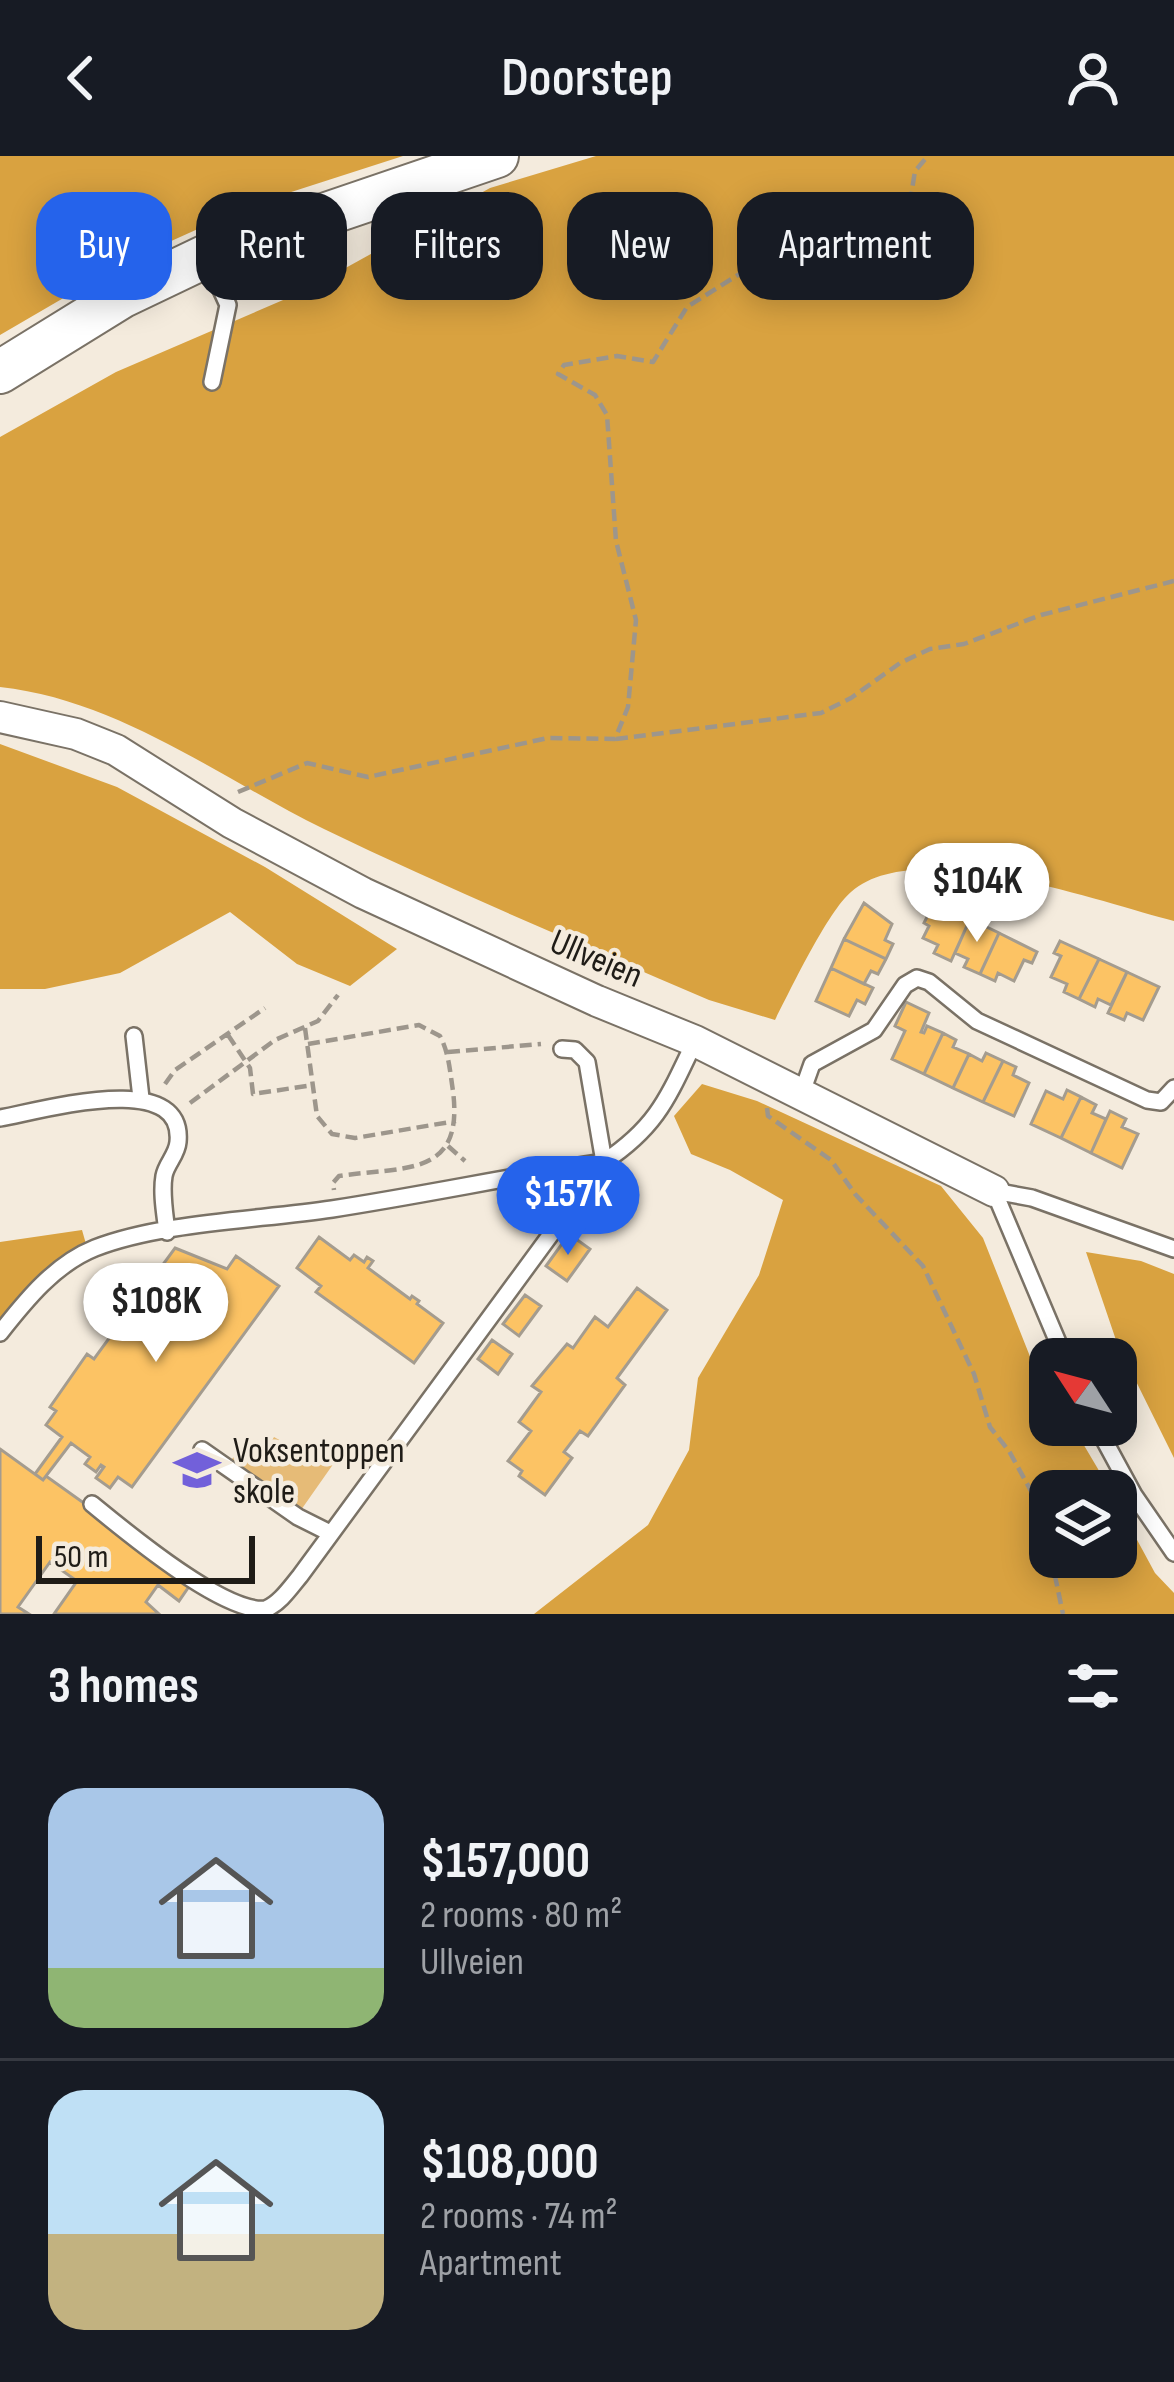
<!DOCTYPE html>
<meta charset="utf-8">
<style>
body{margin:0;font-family:"Sofia Sans Condensed",sans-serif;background:#20242c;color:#f1f3f6;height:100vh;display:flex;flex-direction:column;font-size:45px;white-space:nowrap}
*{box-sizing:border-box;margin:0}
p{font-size:39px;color:#9ea1a6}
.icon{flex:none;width:66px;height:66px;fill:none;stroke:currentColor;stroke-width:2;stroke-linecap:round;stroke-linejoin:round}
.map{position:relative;height:1458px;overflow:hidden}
.side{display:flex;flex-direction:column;background:#171b24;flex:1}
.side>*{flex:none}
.guide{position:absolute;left:36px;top:36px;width:1104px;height:108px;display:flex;gap:24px}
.needle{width:78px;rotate:306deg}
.tools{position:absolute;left:1029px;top:1182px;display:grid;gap:24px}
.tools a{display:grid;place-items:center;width:108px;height:108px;border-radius:24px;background:#171b24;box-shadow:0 6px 30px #0003;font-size:60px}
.scale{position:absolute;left:36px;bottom:30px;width:219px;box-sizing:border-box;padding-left:12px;border:6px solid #1f1c17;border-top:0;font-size:33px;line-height:42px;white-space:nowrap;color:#1f1c17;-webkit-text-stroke:9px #f4ebdd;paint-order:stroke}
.price{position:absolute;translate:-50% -102px;padding:0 27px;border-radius:42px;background:#fff;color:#222;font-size:39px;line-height:78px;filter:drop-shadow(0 3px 6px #0008)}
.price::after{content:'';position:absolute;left:50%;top:72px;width:36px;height:27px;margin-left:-18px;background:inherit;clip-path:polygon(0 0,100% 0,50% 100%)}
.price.active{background:#2563eb;color:#fff}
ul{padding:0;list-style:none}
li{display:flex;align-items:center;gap:36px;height:300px;padding:0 48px}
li+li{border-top:3px solid #363941}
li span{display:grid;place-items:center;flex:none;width:336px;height:240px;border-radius:36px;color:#555}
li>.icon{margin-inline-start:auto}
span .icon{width:144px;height:144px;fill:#fffc;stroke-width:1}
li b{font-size:51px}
h2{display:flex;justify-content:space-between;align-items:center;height:144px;padding:0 48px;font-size:51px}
.chip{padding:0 42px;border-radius:36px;background:#171b24;box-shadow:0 6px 30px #0003;font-size:42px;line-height:108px}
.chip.active{background:#2563eb;color:#fff}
header{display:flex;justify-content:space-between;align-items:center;height:156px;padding:0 48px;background:#171b24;font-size:54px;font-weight:600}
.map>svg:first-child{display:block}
</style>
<header><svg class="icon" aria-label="back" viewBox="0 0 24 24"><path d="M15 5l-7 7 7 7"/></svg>Doorstep<svg class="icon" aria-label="person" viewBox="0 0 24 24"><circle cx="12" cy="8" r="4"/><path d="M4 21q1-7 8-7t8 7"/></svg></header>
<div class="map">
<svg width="1174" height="1458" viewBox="0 0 1174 1458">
<rect width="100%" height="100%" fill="#f4ebdd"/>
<path fill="#e6bb77" d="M 274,1281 L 294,1292 L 302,1303 L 321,1284 L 341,1297 L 301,1354 L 231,1304 L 244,1290 L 263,1300 Z"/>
<path fill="#d9a240" d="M 0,0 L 403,0 L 251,49 L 127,105 L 0,179 Z
M 596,0 L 1174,0 L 1174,765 C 1096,745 916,679 851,736 C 828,755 790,835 775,864 L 709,844 C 580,788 450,734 324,673 C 220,622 119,544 0,531 L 0,281 L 116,216 L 304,135 L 490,32 Z
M 0,588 L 117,631 L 265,711 L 397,793 L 350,830 L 297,808 L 230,756 L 120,817 L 45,833 L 0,833 Z
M 702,928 L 757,945 L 941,1030 L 983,1082 L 1031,1203 L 1050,1233 L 1050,1269 L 1072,1269 L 1111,1335 L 1050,1335 L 1050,1401 L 1116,1401 L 1116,1345 L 1155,1417 L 1174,1437 L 1174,1458 L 534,1458 L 648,1369 L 689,1294 L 698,1222 L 759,1119 L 783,1044 L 730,1014 L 691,998 L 674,960 Z
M 82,1074 L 86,1088 L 0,1180 L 0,1086 Z
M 1086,1096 L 1141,1105 L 1174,1118 L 1174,1302 L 1117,1187 Z"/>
<path fill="#fcc364" stroke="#a49c8f" stroke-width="3" d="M 929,746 L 970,763 L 951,805 L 934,797 L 938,789 L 923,782 L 929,770 L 924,767 L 928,759 L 924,757 Z
M 864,747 L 892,768 L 885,784 L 893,788 L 886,803 L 844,783 Z
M 970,763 L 999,777 L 980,818 L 964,811 L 968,803 L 955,797 Z
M 999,777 L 1037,796 L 1032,807 L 1024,804 L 1014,825 L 998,817 L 995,825 L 980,818 Z
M 844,783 L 886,803 L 878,818 L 871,815 L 864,828 L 831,812 Z
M 1060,785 L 1099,803 L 1079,843 L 1064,836 L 1067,828 L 1051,821 L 1061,800 L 1054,797 Z
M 1099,803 L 1127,816 L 1111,849 L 1098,843 L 1095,851 L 1079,843 Z
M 831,812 L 873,832 L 865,848 L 857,844 L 849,860 L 816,845 Z
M 1127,816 L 1159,831 L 1143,864 L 1127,857 L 1124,864 L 1108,857 Z
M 906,846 L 929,857 L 921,876 L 924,877 L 927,870 L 943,877 L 924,918 L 892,903 L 905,875 L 895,870 Z
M 943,877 L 956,884 L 953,891 L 969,898 L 953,932 L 924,918 Z
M 986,897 L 1003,905 L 983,946 L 953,932 L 969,898 L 982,905 Z
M 1003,905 L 1016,911 L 1013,919 L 1029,927 L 1014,960 L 983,946 Z
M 1067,934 L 1081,941 L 1061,982 L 1031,968 L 1046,935 L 1063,943 Z
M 1081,941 L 1096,949 L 1092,957 L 1106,963 L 1091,997 L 1061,982 Z
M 1110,955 L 1126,963 L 1122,971 L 1138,978 L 1122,1012 L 1091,997 Z
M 569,1078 L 590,1093 L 567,1125 L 546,1110 Z
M 319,1081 L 350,1104 L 354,1099 L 364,1106 L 367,1101 L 373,1105 L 368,1112 L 410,1143 L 412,1140 L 419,1145 L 417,1148 L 443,1167 L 414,1207 L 316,1136 L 321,1130 L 297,1112 Z
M 175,1092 L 227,1113 L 236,1100 L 279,1130 L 132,1331 L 118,1321 L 110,1332 L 96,1322 L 104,1311 L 101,1309 L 96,1316 L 85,1308 L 90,1301 L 71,1287 L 43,1324 L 35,1318 L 62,1281 L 46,1269 L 56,1255 L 50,1251 L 87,1198 L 94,1203 Z
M 637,1132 L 667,1154 L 617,1222 L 625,1229 L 588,1280 L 580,1275 L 564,1296 L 572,1302 L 545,1339 L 519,1320 L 522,1315 L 508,1305 L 531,1275 L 519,1266 L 541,1236 L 532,1230 L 567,1188 L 573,1192 L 595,1161 L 608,1171 Z
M 525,1139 L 541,1150 L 519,1180 L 503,1168 Z
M 492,1184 L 512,1198 L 498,1218 L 478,1203 Z
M 0,1293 L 43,1324 L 46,1320 L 158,1400 L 190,1429 L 179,1445 L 158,1429 L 146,1446 L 159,1458 L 54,1458 L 77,1425 L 50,1406 L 18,1451 L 29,1458 L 0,1458 Z"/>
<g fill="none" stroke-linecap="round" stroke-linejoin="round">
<g stroke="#7a7266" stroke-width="20">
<path id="lane" d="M 207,103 L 228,149 L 212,226
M 134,880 L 141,942
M 562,893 L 575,894 L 587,906 L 604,1006
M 801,939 L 812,908 L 874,874 L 905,829 L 917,822 L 929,826 L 977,865 L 1147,944 L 1161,946 L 1174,932
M 0,962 C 37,956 185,911 178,986 C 177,999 166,1008 164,1020 C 161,1038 165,1058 167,1076
M 994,1035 L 1032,1042 L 1174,1093
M 994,1035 L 1065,1203
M 0,1177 C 26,1144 55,1108 95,1092 C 162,1066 260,1064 332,1053 C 423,1039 513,1020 604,1006
M 1096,1269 L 1134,1339 L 1174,1397
M 202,1294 L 298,1361 L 330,1377
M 92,1348 C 125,1375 224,1458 266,1453 C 280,1447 290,1432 300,1420 L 604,1006 C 658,970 668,941 695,885"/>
</g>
<g stroke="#7a7266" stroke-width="34">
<path id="street" d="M 0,561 L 76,578 L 116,594 L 232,667 L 363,737 L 597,845 L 695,885 L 994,1035"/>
</g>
<g stroke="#7a7266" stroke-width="46">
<path id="secondary" d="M 0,216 L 123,140 L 215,96 L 497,0"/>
</g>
<path stroke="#9d968c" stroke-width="4.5" stroke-dasharray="12 6" stroke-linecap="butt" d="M 616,583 L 821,557 L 851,542 L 900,507 L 930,493 L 964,488 L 1041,459 L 1174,425
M 238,636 L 307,607 L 368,621 L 548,582 L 615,583 L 628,551 L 636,464 L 616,385 L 607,259 L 595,239 L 558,218 L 564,209 L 617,200 L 653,206 L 687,151 L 768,100 L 794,101 C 828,74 871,86 908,59 L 915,15 L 928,0
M 305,872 L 317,960 L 332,978 L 355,982 L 456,965
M 228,879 L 250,912 L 253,938 L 313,929
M 308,888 L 419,869 L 440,880 C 449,897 450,916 453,935 C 464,1022 405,1010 339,1020 L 333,1027 L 334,1034
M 448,896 L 541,888
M 165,928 L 175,914 L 265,852
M 190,947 L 275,884 L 318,865 L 338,839
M 767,952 L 768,960 L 831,1004 L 855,1038 L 923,1110 L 974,1218 L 990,1271 L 1009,1295 L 1036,1344 L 1050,1398
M 448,990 L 465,1005
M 1051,1401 L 1063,1458"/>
<use href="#lane" stroke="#fff" stroke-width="15"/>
<use href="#street" stroke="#fff" stroke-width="30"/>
<use href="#secondary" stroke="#fff" stroke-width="42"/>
</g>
<defs>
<g id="school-bare" transform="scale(3.6)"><path d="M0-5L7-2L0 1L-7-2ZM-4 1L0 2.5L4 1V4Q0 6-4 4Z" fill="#7260da" stroke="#f4ebdd" stroke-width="2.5" paint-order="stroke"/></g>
</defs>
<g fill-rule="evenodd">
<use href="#school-bare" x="197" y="1314"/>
</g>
<g text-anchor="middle" stroke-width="9" stroke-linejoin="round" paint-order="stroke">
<g font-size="36" fill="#1f1c17" stroke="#f4ebdd">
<text transform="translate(597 801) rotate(23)" y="13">Ullveien</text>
</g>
<g font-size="36" fill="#1f1c17" stroke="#f4ebdd" text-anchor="start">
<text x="233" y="1306">Voksentoppen<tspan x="233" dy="41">skole</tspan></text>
</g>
</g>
</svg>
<div class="tools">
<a><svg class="needle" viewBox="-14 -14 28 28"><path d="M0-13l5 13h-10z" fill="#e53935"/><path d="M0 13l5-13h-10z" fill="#9ea1a6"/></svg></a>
<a><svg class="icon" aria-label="layers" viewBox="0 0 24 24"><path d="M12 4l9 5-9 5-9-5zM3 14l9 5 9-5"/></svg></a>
</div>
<div class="scale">50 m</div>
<b class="price" style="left:977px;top:789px">$104K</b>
<b class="price active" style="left:568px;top:1102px">$157K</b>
<b class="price" style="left:156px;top:1209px">$108K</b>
<div class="guide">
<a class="chip active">Buy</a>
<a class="chip">Rent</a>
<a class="chip">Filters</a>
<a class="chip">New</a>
<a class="chip">Apartment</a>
</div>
</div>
<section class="side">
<h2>3 homes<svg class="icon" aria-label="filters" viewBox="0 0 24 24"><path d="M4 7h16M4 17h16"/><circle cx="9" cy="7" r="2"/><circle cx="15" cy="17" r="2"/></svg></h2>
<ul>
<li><span style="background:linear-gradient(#a9c7e8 75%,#8fb573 0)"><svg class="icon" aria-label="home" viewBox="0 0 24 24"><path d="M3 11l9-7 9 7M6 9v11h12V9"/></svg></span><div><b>$157,000</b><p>2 rooms · 80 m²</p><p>Ullveien</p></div></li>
<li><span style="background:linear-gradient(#bfe0f5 60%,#c2b280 0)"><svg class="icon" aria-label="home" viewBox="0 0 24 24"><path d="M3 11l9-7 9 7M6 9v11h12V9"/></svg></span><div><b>$108,000</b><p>2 rooms · 74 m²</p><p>Apartment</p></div></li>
</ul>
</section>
